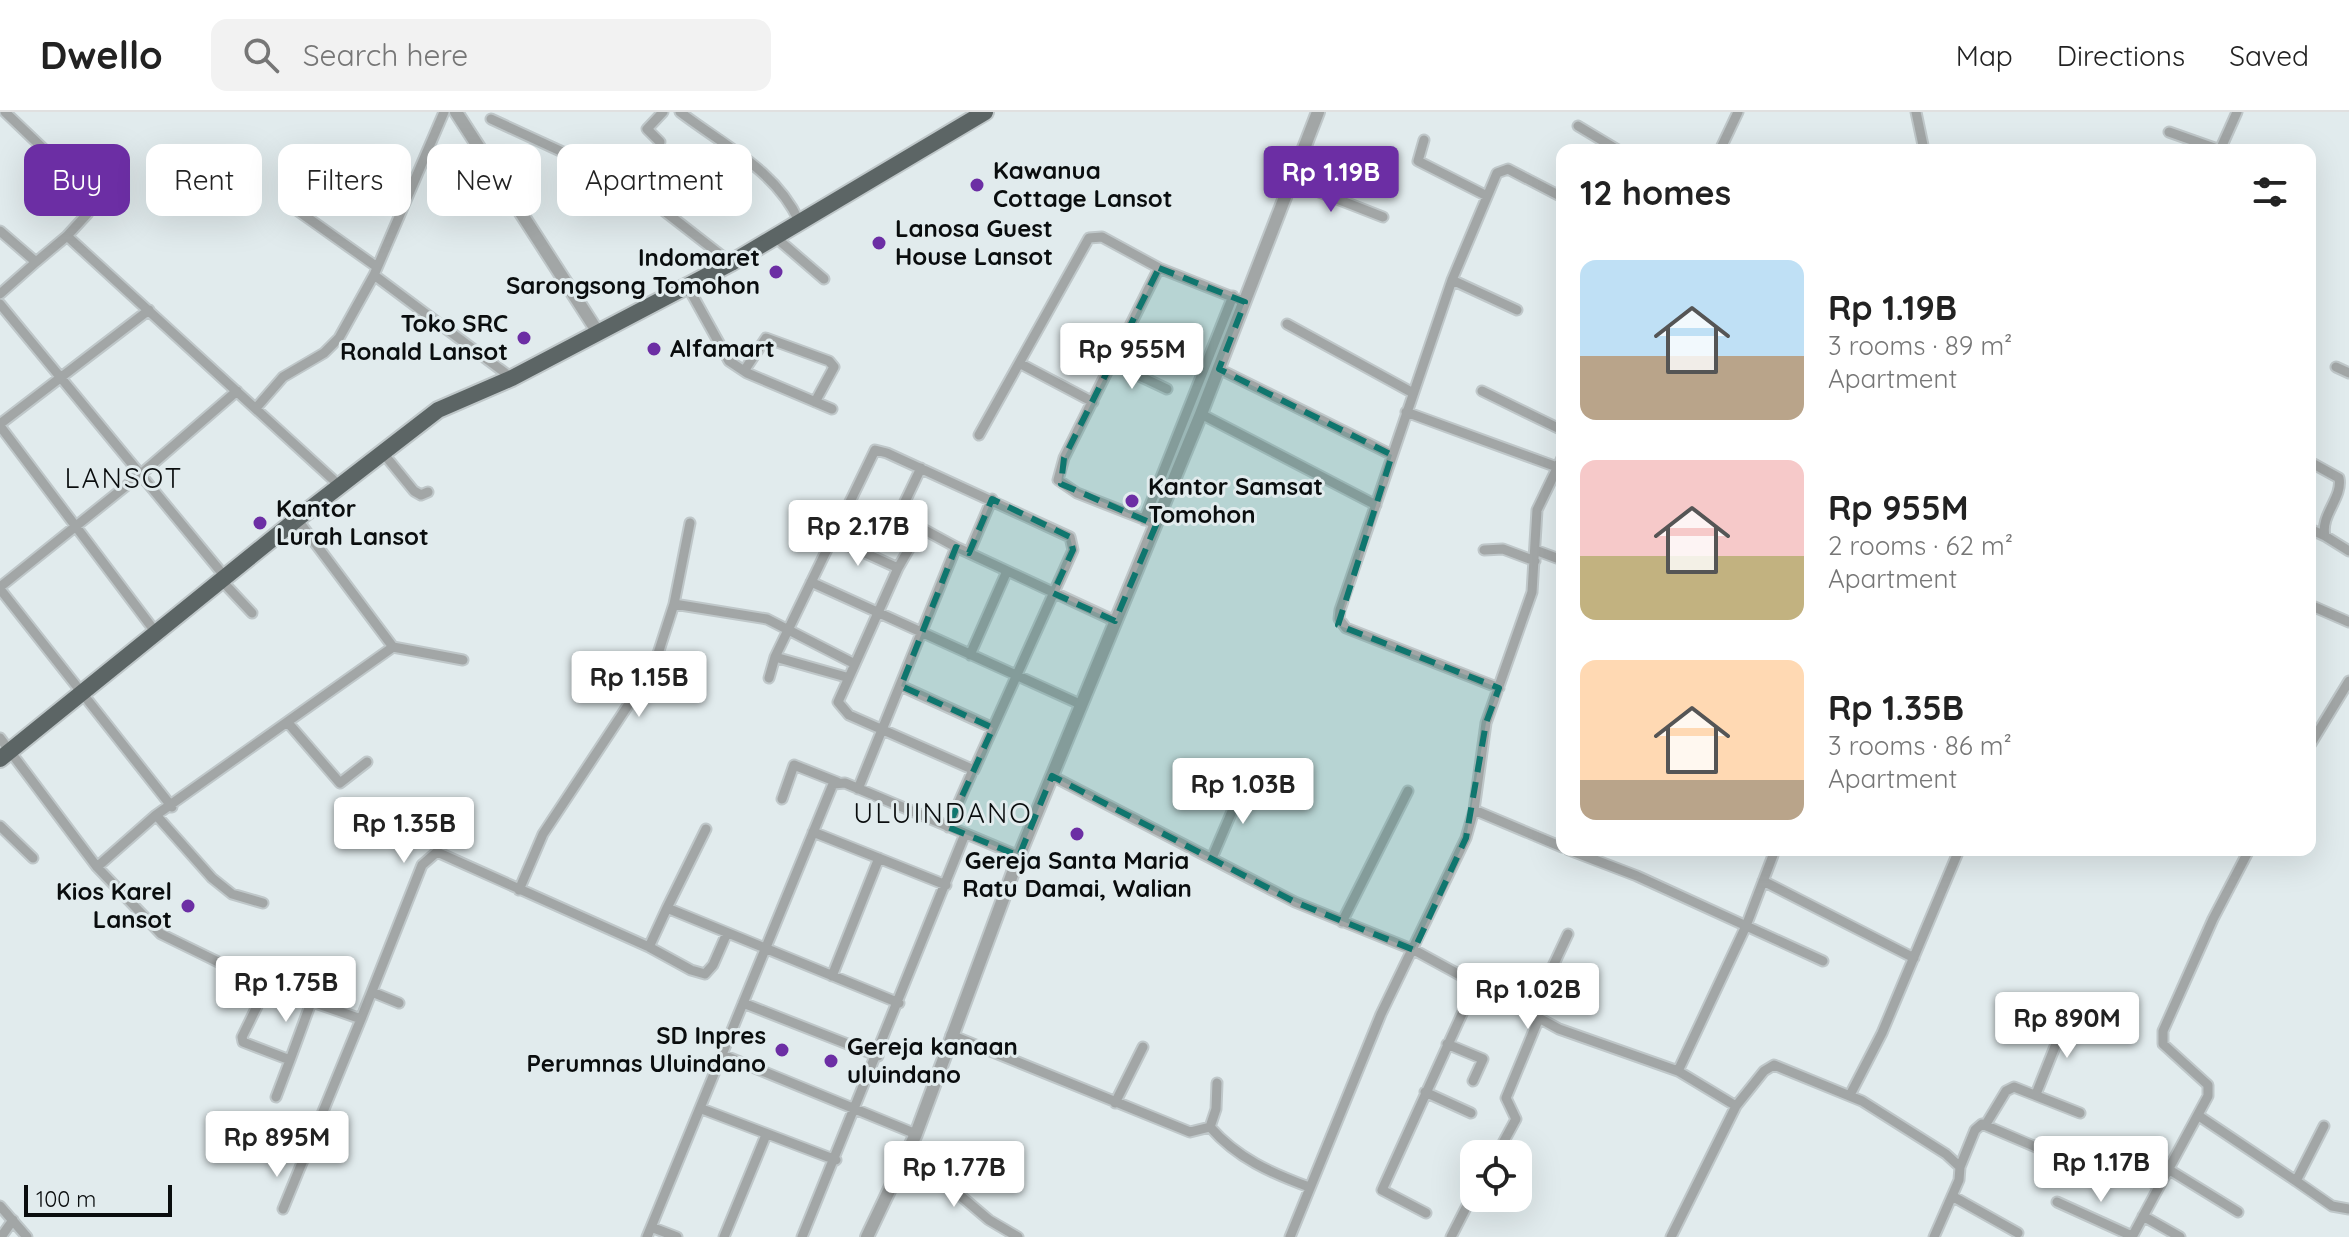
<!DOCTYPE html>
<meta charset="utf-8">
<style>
body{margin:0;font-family:Quicksand,sans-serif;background:#f2f2f2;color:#222;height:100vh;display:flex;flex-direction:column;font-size:30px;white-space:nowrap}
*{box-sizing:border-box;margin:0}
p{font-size:26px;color:#767676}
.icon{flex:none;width:44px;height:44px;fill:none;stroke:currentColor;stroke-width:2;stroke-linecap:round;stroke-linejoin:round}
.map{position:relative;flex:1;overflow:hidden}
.panel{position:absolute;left:1556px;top:32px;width:760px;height:712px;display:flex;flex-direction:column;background:#fff;border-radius:16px;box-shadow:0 8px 32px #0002}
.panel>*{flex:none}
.banner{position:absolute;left:24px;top:32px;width:760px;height:72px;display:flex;gap:16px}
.controls{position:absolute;left:1460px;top:1028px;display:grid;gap:16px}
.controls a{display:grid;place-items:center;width:72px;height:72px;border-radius:16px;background:#fff;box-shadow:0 8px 32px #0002;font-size:40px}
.scale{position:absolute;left:24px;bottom:20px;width:148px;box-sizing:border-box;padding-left:8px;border:4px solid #0a0d0e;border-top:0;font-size:22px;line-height:28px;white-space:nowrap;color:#0a0d0e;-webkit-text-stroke:6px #e1ebed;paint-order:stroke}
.price{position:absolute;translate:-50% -68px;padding:0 18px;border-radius:8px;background:#fff;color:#222;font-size:26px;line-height:52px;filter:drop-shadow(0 2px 4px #0008)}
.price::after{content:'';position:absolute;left:50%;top:48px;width:24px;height:18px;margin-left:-12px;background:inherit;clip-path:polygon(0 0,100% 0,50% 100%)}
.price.on{background:#6c2ea4;color:#fff}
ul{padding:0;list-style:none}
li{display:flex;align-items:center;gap:24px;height:200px;padding:0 24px}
li span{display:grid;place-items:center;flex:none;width:224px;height:160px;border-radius:16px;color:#555}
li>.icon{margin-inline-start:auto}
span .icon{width:96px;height:96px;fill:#fffc;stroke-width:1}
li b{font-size:34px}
h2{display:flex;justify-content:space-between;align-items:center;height:96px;padding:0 24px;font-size:34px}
.tag{padding:0 28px;border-radius:16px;background:#fff;box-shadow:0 8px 32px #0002;font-size:28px;line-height:72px}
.tag.on{background:#6c2ea4;color:#fff}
header{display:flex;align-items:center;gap:48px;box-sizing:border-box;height:112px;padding:0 40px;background:#fff;border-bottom:2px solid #e0e0e0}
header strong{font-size:38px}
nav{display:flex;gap:44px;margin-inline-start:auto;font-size:28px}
.search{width:560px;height:72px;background:#f2f2f2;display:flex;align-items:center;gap:20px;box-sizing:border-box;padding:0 28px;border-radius:16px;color:#767676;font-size:30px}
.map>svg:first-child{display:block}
</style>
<header>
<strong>Dwello</strong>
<div class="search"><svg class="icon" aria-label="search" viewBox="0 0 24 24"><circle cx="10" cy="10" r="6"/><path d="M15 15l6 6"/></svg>Search here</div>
<nav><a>Map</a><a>Directions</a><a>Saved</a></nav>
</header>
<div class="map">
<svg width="2349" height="1125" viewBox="0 0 2349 1125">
<rect width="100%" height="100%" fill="#e1ebed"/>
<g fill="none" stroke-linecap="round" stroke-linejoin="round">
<g stroke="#bfc7c9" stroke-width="13">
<path id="minor" d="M 5,0 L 95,86 L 88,101 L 67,124
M 444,0 L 374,163 L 512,266
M 680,0 C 723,33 776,58 799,109
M 1916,0 L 1924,38
M 491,7 L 580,48 L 614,60 L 731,151
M 1578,14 L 1618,38
M 2169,20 L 2220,38
M 1424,28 L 1418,49 L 1487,84
M 660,30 L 647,17 L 663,0
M 1720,38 L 1738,0
M 2220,38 L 2237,0
M 1291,69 L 1383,105
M 291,94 L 377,155
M 0,119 L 36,150 L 67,124 L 340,374
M 774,124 L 824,167
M 1452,168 L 1517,198
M 688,175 L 729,249 L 747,261 L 832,297
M 0,182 L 36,150
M 0,192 L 226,466
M 1287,212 L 1413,281
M 1112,251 L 1167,277
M 1021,252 L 1093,290
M 2336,255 L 2349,261
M 1219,257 L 1392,343
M 744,259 L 766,226 L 829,249 L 834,255 L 815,290
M 1482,279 L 1562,318
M 256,296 L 283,265 L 324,241 L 339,226 L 374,163
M 1406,300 L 1557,355
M 1201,302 L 1376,393
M 0,312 L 149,198
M 0,314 L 157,522
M 979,323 L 1089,126 L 1102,125 L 1159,156 L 1245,190
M 383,341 L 414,379 L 421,383 L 428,380
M 2310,350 L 2339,366 C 2343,386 2320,403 2325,424 L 2349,439
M 1144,408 L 1233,184
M 1156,412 L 1077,381 L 1058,368 L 1064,346 L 1159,156
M 921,416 L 956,435
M 2310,417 L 2325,424
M 832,426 L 898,456
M 1484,438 L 1503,437 L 1535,449
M 1535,438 L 1562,448
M 969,441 L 992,387
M 222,469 L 252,501
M 811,470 L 1082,593
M 0,475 L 141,362 L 237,279
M 0,477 L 172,695
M 674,492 L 767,507 L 853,551
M 2310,493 L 2349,510
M 393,535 L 463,548
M 970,543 L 1007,459
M 846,565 L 775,545 L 875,338 L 887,341 L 1070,425 L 1073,438 L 974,658 L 849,603 L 838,590 L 898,456 L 921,416 L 900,400 L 921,356
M 769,566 L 775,545
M 901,574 L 993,616
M 1499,576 L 1346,516 L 1339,507 L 1340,498 L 1452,168 L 1497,61 L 1508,57 L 1562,85
M 289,612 L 340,671 L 367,650
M 0,626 L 97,755 L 161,822 L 267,874 L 361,907 L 422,753 L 437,740 L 649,835 L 667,796 L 899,891
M 2310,633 L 2349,569
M 1052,664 L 1295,790 L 1414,838 L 1559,917 L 1678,959 L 1736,994 L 1764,959 L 1774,953 L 1862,989 L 1946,1042 L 1960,1055 L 1959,1068 L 1934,1125
M 858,677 L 956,435 L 1115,509
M 782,687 L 794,653 L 837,670
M 1474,698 L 1562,735
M 156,703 L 212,766 L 232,782 L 263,791
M 0,714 L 33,746
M 948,715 L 973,658
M 813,720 L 946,773
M 1569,738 L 1637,764 L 1823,849
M 1212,746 L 1245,669
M 97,755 L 156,703 L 393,535 L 297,407
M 1763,769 L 1914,846
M 519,778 L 543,722 L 654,554 L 674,492 L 690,411
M 667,796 L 706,717
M 1342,810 L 1408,679
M 649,835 L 691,858 L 705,862 L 713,853 L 727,821
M 832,864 L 879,746
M 267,874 L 242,925 L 243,930 L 290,948 L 276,985
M 372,880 L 399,891
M 743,891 L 878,944
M 1531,901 L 1568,822
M 951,923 L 1190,1020 L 1210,1015 L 1216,997 L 1217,971
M 1447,932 L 1483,947 L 1473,969
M 723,943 L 916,1022
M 290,948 L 312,888
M 1678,959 L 1746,814 L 1775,738
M 1425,980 L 1471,1001
M 2036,982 L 2068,902
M 1850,983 L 1882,921 L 1959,738
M 1115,991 L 1143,935
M 702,997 L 836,1048
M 2199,1004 L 2296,1069 L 2324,1014
M 1986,1012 L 2006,979 L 2014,975 L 2080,1001
M 1210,1015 C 1237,1046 1271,1061 1309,1075
M 909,1040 L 989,1108 L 1018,1125
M 1497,1042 L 1516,1007 L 1506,986 L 1539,906
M 2103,1047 L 2158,1073
M 1960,1055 L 1975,1018 L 1982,1012 L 2071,1050
M 2168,1057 L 2238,1100
M 2296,1069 L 2332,1094 L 2349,1097
M 1952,1084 L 2018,1121
M 2057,1090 L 2132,1124
M 0,1094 L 27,1125
M 283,1097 L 361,907
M 1426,1101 L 1382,1078 L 1476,871
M 2143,1104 L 2180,1125
M 651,1115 L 677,1125
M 1,1125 L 13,1108
M 647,1125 L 833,672 L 845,671 L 1019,744
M 724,1125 L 766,1023
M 802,1125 L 965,722
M 1290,1125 L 1381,902 L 1466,726 L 1474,698 L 1486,611 L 1532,480 L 1537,398 L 1562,346
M 1451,1125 L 1474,1080
M 1671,1125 L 1736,994
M 2132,1125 L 2208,984 L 2208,973 L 2163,932 L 2163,919 L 2213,807 L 2249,738"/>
</g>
<g stroke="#bfc7c9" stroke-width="16">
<path id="tertiary" d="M 456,0 L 599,222
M 867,1125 L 916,1022 L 1019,744 L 1201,302 L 1318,0"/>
</g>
<g stroke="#bfc7c9" stroke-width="20">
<path id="trunk" d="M 0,647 L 297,407 L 438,298 L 512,266 L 731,151 L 985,0"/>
</g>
<use href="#minor" stroke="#a2a6a6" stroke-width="9"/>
<use href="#tertiary" stroke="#a2a6a6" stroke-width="12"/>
<use href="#trunk" stroke="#5c6565" stroke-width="16"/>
</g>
<path fill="#0f766e" fill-opacity="0.2" stroke="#0f766e" stroke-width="6" stroke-dasharray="16 10" stroke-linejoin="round" d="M 1159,156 L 1245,190 L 1219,257 L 1392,343 L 1338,513 L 1499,576 L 1486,611 L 1466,726 L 1414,838 L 1295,790 L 1052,664 L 1019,744 L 948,715 L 993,616 L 901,574 L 956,435 L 969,441 L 992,387 L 1070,425 L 1073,438 L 1053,481 L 1115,509 L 1156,413 L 1061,372 L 1064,346 Z"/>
<g fill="#6c2ea4" stroke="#e1ebed" stroke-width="3">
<circle cx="977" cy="73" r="8"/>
<circle cx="879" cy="131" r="8"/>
<circle cx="776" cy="160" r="8"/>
<circle cx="524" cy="226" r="8"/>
<circle cx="654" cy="237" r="8"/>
<circle cx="1132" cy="389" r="8"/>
<circle cx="260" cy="411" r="8"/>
<circle cx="1077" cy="722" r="8"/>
<circle cx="188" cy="794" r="8"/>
<circle cx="782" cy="938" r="8"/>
<circle cx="831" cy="949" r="8"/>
</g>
<g text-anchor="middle" stroke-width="6" stroke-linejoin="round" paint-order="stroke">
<g font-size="24" font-weight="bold" fill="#0a0d0e" stroke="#e1ebed" text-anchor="start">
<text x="993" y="67">Kawanua<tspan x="993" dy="28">Cottage Lansot</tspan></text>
<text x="895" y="125">Lanosa Guest<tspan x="895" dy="28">House Lansot</tspan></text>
<text x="760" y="154" text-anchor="end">Indomaret<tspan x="760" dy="28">Sarongsong Tomohon</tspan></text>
<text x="508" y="220" text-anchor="end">Toko SRC<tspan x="508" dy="28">Ronald Lansot</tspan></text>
<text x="670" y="245">Alfamart</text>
<text x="1148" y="383">Kantor Samsat<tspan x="1148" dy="28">Tomohon</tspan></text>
<text x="276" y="405">Kantor<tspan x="276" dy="28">Lurah Lansot</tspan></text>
<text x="1077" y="757" text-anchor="middle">Gereja Santa Maria<tspan x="1077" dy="28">Ratu Damai, Walian</tspan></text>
<text x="172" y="788" text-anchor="end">Kios Karel<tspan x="172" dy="28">Lansot</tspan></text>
<text x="766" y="932" text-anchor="end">SD Inpres<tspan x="766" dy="28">Perumnas Uluindano</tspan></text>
<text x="847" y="943">Gereja kanaan<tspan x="847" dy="28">uluindano</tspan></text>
</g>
<g font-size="28" letter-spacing="2" fill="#0a0d0e" stroke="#e1ebed">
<text x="124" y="376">LANSOT</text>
<text x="943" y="711">ULUINDANO</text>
</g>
</g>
</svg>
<div class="controls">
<a><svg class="icon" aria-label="locate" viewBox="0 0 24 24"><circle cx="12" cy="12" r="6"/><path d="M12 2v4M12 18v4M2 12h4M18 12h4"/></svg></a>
</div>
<div class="scale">100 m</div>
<b class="price on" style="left:1331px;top:102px">Rp 1.19B</b>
<b class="price" style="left:1132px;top:279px">Rp 955M</b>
<b class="price" style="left:858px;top:456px">Rp 2.17B</b>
<b class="price" style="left:639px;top:607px">Rp 1.15B</b>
<b class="price" style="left:1243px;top:714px">Rp 1.03B</b>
<b class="price" style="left:404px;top:753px">Rp 1.35B</b>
<b class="price" style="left:286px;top:912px">Rp 1.75B</b>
<b class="price" style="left:1528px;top:919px">Rp 1.02B</b>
<b class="price" style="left:2067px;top:948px">Rp 890M</b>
<b class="price" style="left:277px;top:1067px">Rp 895M</b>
<b class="price" style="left:2101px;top:1092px">Rp 1.17B</b>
<b class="price" style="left:954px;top:1097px">Rp 1.77B</b>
<div class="banner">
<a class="tag on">Buy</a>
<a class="tag">Rent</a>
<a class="tag">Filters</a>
<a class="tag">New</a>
<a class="tag">Apartment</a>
</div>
<section class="panel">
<h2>12 homes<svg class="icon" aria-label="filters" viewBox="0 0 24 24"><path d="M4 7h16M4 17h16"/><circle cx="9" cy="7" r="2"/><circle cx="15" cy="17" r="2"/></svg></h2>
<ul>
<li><span style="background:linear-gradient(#bfe0f5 60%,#b9a48a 0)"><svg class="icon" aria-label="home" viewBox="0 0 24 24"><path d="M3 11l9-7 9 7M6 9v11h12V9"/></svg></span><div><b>Rp 1.19B</b><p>3 rooms · 89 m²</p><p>Apartment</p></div></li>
<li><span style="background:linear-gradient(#f6c9c9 60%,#c2b280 0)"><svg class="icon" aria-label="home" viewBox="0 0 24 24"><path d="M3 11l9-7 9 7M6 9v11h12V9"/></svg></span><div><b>Rp 955M</b><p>2 rooms · 62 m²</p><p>Apartment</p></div></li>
<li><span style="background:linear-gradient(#ffd9b3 75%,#b9a48a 0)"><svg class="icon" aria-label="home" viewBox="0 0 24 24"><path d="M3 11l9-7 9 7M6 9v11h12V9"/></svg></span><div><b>Rp 1.35B</b><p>3 rooms · 86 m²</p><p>Apartment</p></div></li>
</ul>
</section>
</div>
